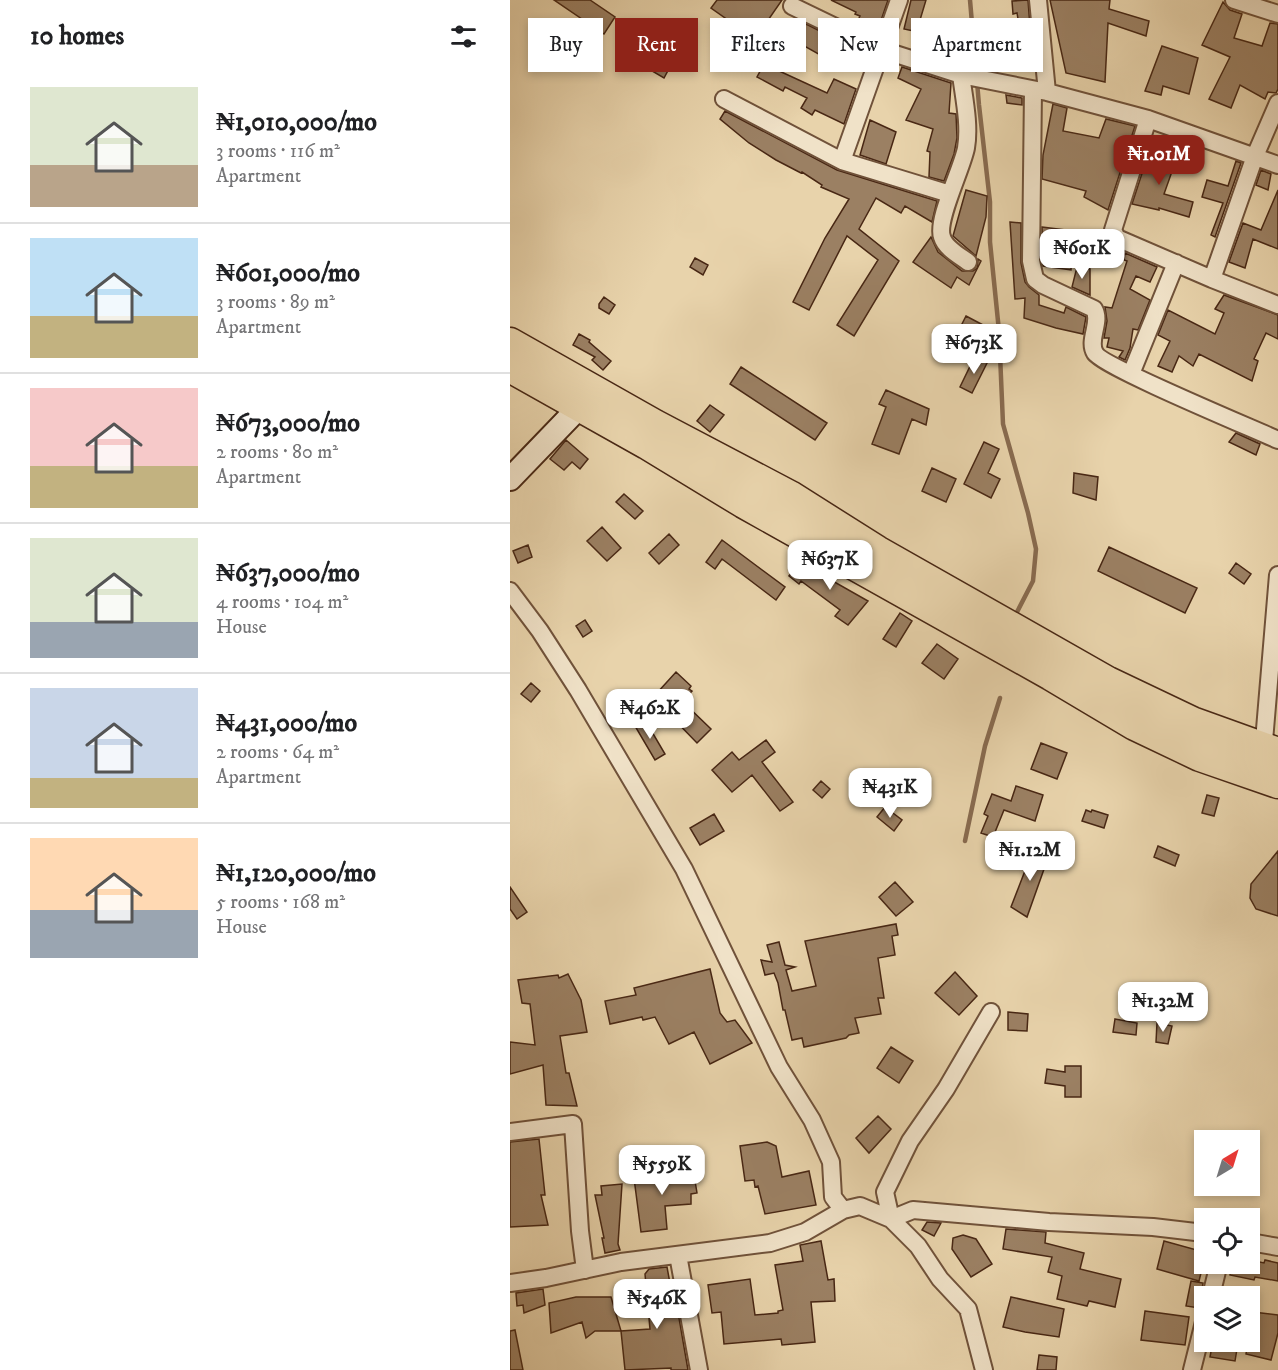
<!DOCTYPE html>
<meta charset="utf-8">
<style>
body{margin:0;font-family:"IM FELL DW Pica",serif;background:#f2f2f2;color:#202124;height:100vh;display:flex;flex-direction:column;font-size:22px;white-space:nowrap}
*{box-sizing:border-box;margin:0}
p{font-size:20px;color:#757577}
.icon{flex:none;width:33px;height:33px;fill:none;stroke:currentColor;stroke-width:2;stroke-linecap:round;stroke-linejoin:round}
.map{position:relative;flex:1;overflow:hidden}
.details{display:flex;flex-direction:column;background:#fff;width:510px}
.details>*{flex:none}
.hud{position:absolute;left:18px;top:18px;width:570px;height:54px;display:flex;gap:12px}
.needle{width:39px;rotate:38deg}
.buttons{position:absolute;left:684px;top:1130px;display:grid;gap:12px}
.buttons a{display:grid;place-items:center;width:66px;height:66px;border-radius:0px;background:#fff;box-shadow:0 3px 9px #0003;font-size:30px}
.price{position:absolute;translate:-50% -51px;padding:0 14px;border-radius:12px;background:#fff;color:#222;font-size:20px;line-height:39px;filter:drop-shadow(0 2px 3px #0008)}
.price::after{content:'';position:absolute;left:50%;top:36px;width:18px;height:14px;margin-left:-9px;background:inherit;clip-path:polygon(0 0,100% 0,50% 100%)}
.price.current{background:#8f2418;color:#fff}
ul{padding:0;list-style:none}
li{display:flex;align-items:center;gap:18px;height:150px;padding:0 30px}
li+li{border-top:2px solid #e0e0e0}
li span{display:grid;place-items:center;flex:none;width:168px;height:120px;border-radius:0px;color:#555}
li>.icon{margin-inline-start:auto}
span .icon{width:72px;height:72px;fill:#fffc;stroke-width:1}
li b{font-size:26px}
h2{display:flex;justify-content:space-between;align-items:center;height:72px;padding:0 30px;font-size:26px}
.chip{padding:0 21px;border-radius:0px;background:#fff;box-shadow:0 3px 9px #0003;font-size:21px;line-height:54px}
.chip.current{background:#8f2418;color:#fff}
main{display:flex;flex:1;min-height:0}
.map>svg:first-child{display:block}
</style>
<main>
<section class="details">
<h2>10 homes<svg class="icon" aria-label="filters" viewBox="0 0 24 24"><path d="M4 7h16M4 17h16"/><circle cx="9" cy="7" r="2"/><circle cx="15" cy="17" r="2"/></svg></h2>
<ul>
<li><span style="background:linear-gradient(#dfe7d0 65%,#b9a48a 0)"><svg class="icon" aria-label="home" viewBox="0 0 24 24"><path d="M3 11l9-7 9 7M6 9v11h12V9"/></svg></span><div><b>₦1,010,000/mo</b><p>3 rooms · 116 m²</p><p>Apartment</p></div></li>
<li><span style="background:linear-gradient(#bfe0f5 65%,#c2b280 0)"><svg class="icon" aria-label="home" viewBox="0 0 24 24"><path d="M3 11l9-7 9 7M6 9v11h12V9"/></svg></span><div><b>₦601,000/mo</b><p>3 rooms · 89 m²</p><p>Apartment</p></div></li>
<li><span style="background:linear-gradient(#f6c9c9 65%,#c2b280 0)"><svg class="icon" aria-label="home" viewBox="0 0 24 24"><path d="M3 11l9-7 9 7M6 9v11h12V9"/></svg></span><div><b>₦673,000/mo</b><p>2 rooms · 80 m²</p><p>Apartment</p></div></li>
<li><span style="background:linear-gradient(#dfe7d0 70%,#9aa5b1 0)"><svg class="icon" aria-label="home" viewBox="0 0 24 24"><path d="M3 11l9-7 9 7M6 9v11h12V9"/></svg></span><div><b>₦637,000/mo</b><p>4 rooms · 104 m²</p><p>House</p></div></li>
<li><span style="background:linear-gradient(#c9d6e8 75%,#c2b280 0)"><svg class="icon" aria-label="home" viewBox="0 0 24 24"><path d="M3 11l9-7 9 7M6 9v11h12V9"/></svg></span><div><b>₦431,000/mo</b><p>2 rooms · 64 m²</p><p>Apartment</p></div></li>
<li><span style="background:linear-gradient(#ffd9b3 60%,#9aa5b1 0)"><svg class="icon" aria-label="home" viewBox="0 0 24 24"><path d="M3 11l9-7 9 7M6 9v11h12V9"/></svg></span><div><b>₦1,120,000/mo</b><p>5 rooms · 168 m²</p><p>House</p></div></li>
</ul>
</section>
<div class="map">
<svg width="768" height="1370" viewBox="0 0 768 1370">
<rect width="100%" height="100%" fill="#e8d3ab"/>
<filter id="stains"><feTurbulence type="fractalNoise" baseFrequency=".00333" numOctaves="4"/><feColorMatrix values="0 0 0 0 .2 0 0 0 0 .09 0 0 0 0 .02 0 0 0 .5 -.17"/></filter>
<radialGradient id="worn" r=".72"><stop offset=".6" stop-color="#630" stop-opacity="0"/><stop offset="1" stop-color="#630" stop-opacity=".3"/></radialGradient>
<g fill="none" stroke-linecap="round" stroke-linejoin="round">
<path stroke="#886b50" stroke-width="4.5" d="M 460,0 L 469,105 L 480,202 L 480,242 L 489,331 L 493,424 L 518,513 L 526,549 L 523,581 L 506,614
M 455,841 L 475,746 L 490,698"/>
</g>
<path fill="#9b8063" stroke="#482714" stroke-width="1.5" d="M 44,0 L 80,0 L 105,17 L 94,34 Z
M 207,0 L 272,0 L 245,39 L 201,8 Z
M 321,0 L 378,0 L 366,35 L 346,25 L 350,16 L 345,14 L 346,12 Z
M 401,0 L 416,0 L 410,20 L 440,28 L 437,38 L 394,29 Z
M 518,0 L 521,40 L 512,43 L 507,13 L 503,14 L 502,1 Z
M 540,0 L 600,0 L 599,9 L 639,21 L 636,36 L 598,23 L 595,82 L 556,73 Z
M 713,2 L 720,10 L 732,14 L 724,38 L 752,46 L 760,23 L 768,24 L 768,89 L 766,93 L 758,92 L 755,99 L 730,85 L 721,108 L 699,99 L 720,57 L 692,45 Z
M 296,24 L 348,50 L 347,54 L 333,46 L 331,51 L 323,47 L 319,60 L 280,38 L 286,25 L 293,30 Z
M 652,46 L 688,58 L 679,94 L 653,86 L 651,95 L 635,91 Z
M 145,53 L 162,63 L 154,78 L 137,68 Z
M 254,64 L 317,93 L 324,79 L 346,89 L 334,124 L 305,110 L 302,115 L 291,108 L 297,98 L 275,87 L 273,91 L 247,77 Z
M 392,67 L 441,83 L 439,113 L 446,114 L 447,138 L 444,154 L 434,181 L 419,177 L 420,152 L 417,151 L 423,129 L 396,120 L 411,89 L 388,78 Z
M 496,95 L 512,98 L 512,105 L 497,103 Z
M 543,104 L 557,108 L 553,131 L 589,138 L 596,119 L 625,126 L 598,210 L 574,197 L 576,191 L 532,179 L 533,155 Z
M 215,111 L 327,170 L 427,201 L 422,222 L 395,206 L 391,213 L 366,198 L 349,229 L 389,261 L 344,336 L 327,325 L 368,260 L 337,236 L 299,310 L 283,302 L 315,238 L 339,199 L 311,187 L 312,185 L 292,172 L 291,173 L 266,160 L 239,143 L 210,119 Z
M 360,120 L 386,132 L 376,164 L 350,155 Z
M 640,149 L 661,155 L 660,161 L 665,163 L 654,194 L 683,202 L 679,217 L 649,208 L 649,210 L 622,204 Z
M 726,161 L 731,163 L 705,237 L 701,235 L 713,203 L 692,197 L 697,180 L 718,186 Z
M 751,170 L 761,174 L 758,190 L 746,185 Z
M 456,190 L 477,196 L 476,217 L 466,256 L 443,236 Z
M 768,190 L 768,249 L 743,239 L 735,268 L 719,262 L 733,223 L 751,230 Z
M 500,222 L 511,223 L 511,263 L 515,282 L 519,287 L 529,295 L 529,305 L 554,313 L 556,307 L 576,317 L 573,334 L 546,328 L 514,318 L 515,298 L 505,299 Z
M 532,227 L 563,231 L 561,270 L 533,266 Z
M 421,237 L 428,252 L 452,271 L 463,271 L 467,268 L 468,259 L 471,261 L 459,285 L 447,277 L 441,288 L 403,262 Z
M 615,253 L 647,267 L 640,282 L 626,276 L 620,289 L 640,300 L 628,330 L 623,329 L 620,348 L 615,360 L 609,357 L 613,351 L 597,347 L 599,338 L 594,338 L 597,321 L 595,307 L 602,308 L 617,261 L 614,260 Z
M 185,258 L 198,265 L 193,275 L 180,267 Z
M 567,267 L 580,269 L 580,295 L 562,287 Z
M 714,295 L 768,315 L 768,339 L 756,333 L 744,359 L 748,361 L 742,381 L 689,354 L 683,366 L 669,356 L 662,372 L 648,366 L 660,341 L 648,335 L 658,310 L 705,334 L 714,313 L 705,309 Z
M 94,297 L 105,305 L 99,314 L 89,308 L 89,304 Z
M 456,316 L 473,325 L 469,340 L 449,330 Z
M 69,334 L 80,340 L 79,342 L 101,361 L 93,370 L 82,360 L 85,357 L 63,345 Z
M 465,356 L 477,363 L 462,393 L 450,387 Z
M 231,367 L 317,423 L 305,440 L 220,384 Z
M 376,390 L 419,409 L 416,425 L 402,419 L 389,454 L 362,444 L 376,407 L 369,404 Z
M 200,405 L 214,415 L 200,432 L 187,421 Z
M 726,433 L 750,444 L 746,455 L 719,442 Z
M 56,440 L 78,459 L 70,469 L 62,462 L 54,470 L 40,459 Z
M 474,442 L 489,449 L 478,473 L 490,479 L 481,498 L 454,484 Z
M 422,468 L 446,479 L 436,502 L 412,491 Z
M 564,473 L 588,477 L 586,500 L 563,493 Z
M 114,494 L 133,511 L 125,519 L 106,502 Z
M 92,527 L 111,548 L 97,561 L 77,541 Z
M 159,534 L 169,545 L 149,564 L 139,553 Z
M 212,540 L 275,587 L 266,600 L 212,559 L 205,569 L 196,562 Z
M 18,545 L 22,557 L 8,563 L 3,551 Z
M 599,547 L 687,588 L 675,613 L 588,571 Z
M 292,560 L 309,565 L 305,571 L 358,601 L 338,625 L 325,616 L 330,610 L 291,581 L 289,584 L 279,576 Z
M 726,563 L 741,574 L 734,584 L 719,573 Z
M 390,613 L 402,621 L 386,647 L 373,639 Z
M 75,620 L 82,631 L 73,637 L 66,626 Z
M 427,644 L 448,659 L 434,679 L 412,663 Z
M 166,672 L 181,686 L 179,689 L 182,691 L 172,701 L 201,729 L 187,743 L 157,712 L 152,697 L 147,693 Z
M 21,683 L 30,691 L 21,702 L 11,694 Z
M 135,720 L 155,754 L 145,760 L 125,726 Z
M 256,740 L 265,752 L 252,762 L 283,802 L 270,811 L 242,775 L 222,792 L 202,770 L 222,752 L 229,760 Z
M 531,743 L 557,753 L 547,779 L 521,769 Z
M 311,781 L 320,789 L 312,798 L 303,790 Z
M 506,786 L 533,795 L 525,821 L 494,810 L 483,837 L 471,833 L 478,816 L 474,814 L 482,794 L 501,801 Z
M 697,795 L 709,798 L 704,816 L 692,813 Z
M 375,807 L 392,820 L 384,831 L 367,817 Z
M 576,810 L 581,812 L 582,810 L 598,815 L 594,828 L 572,821 Z
M 204,814 L 214,831 L 190,845 L 180,828 Z
M 648,846 L 669,855 L 665,866 L 644,857 Z
M 526,848 L 539,855 L 517,917 L 501,907 L 523,850 L 525,851 Z
M 768,851 L 768,916 L 746,909 L 740,898 L 741,884 Z
M 385,882 L 403,902 L 386,916 L 369,897 Z
M 0,887 L 17,912 L 7,919 L 0,909 Z
M 386,924 L 388,935 L 382,936 L 385,955 L 368,958 L 374,998 L 368,998 L 371,1014 L 345,1018 L 349,1033 L 339,1035 L 336,1038 L 294,1047 L 292,1038 L 282,1040 L 275,1010 L 273,1010 L 268,983 L 264,973 L 255,975 L 251,960 L 262,962 L 257,945 L 269,942 L 275,965 L 285,967 L 276,970 L 282,991 L 306,986 L 295,941 Z
M 200,969 L 210,1013 L 217,1022 L 225,1020 L 242,1043 L 200,1064 L 184,1032 L 159,1044 L 145,1017 L 133,1020 L 132,1017 L 100,1024 L 95,1001 L 126,995 L 124,988 Z
M 445,972 L 467,996 L 449,1015 L 425,993 Z
M 58,974 L 71,1000 L 77,1032 L 50,1036 L 56,1073 L 59,1073 L 67,1106 L 36,1105 L 33,1065 L 0,1074 L 0,1042 L 25,1045 L 20,1004 L 12,1003 L 8,980 L 48,975 L 49,978 Z
M 498,1012 L 518,1014 L 517,1031 L 498,1030 Z
M 605,1019 L 627,1023 L 626,1035 L 603,1032 Z
M 647,1023 L 662,1026 L 658,1044 L 646,1042 Z
M 381,1047 L 403,1061 L 389,1083 L 367,1068 Z
M 555,1066 L 571,1066 L 571,1097 L 555,1097 L 555,1086 L 535,1083 L 537,1069 L 555,1072 Z
M 368,1116 L 381,1129 L 359,1153 L 346,1138 Z
M 29,1139 L 35,1195 L 31,1195 L 38,1225 L 0,1227 L 0,1142 Z
M 257,1142 L 266,1146 L 272,1177 L 299,1171 L 306,1205 L 255,1214 L 248,1186 L 245,1187 L 244,1180 L 235,1181 L 230,1146 Z
M 183,1169 L 187,1193 L 181,1194 L 181,1204 L 155,1206 L 157,1229 L 131,1232 L 124,1178 L 148,1174 L 147,1171 Z
M 112,1184 L 108,1244 L 110,1250 L 95,1253 L 92,1238 L 94,1238 L 85,1195 L 92,1195 L 91,1186 Z
M 417,1222 L 431,1223 L 424,1236 L 412,1230 Z
M 496,1229 L 536,1232 L 535,1243 L 574,1253 L 570,1269 L 611,1279 L 605,1307 L 579,1301 L 577,1306 L 547,1299 L 552,1276 L 538,1272 L 542,1257 L 493,1249 Z
M 453,1235 L 466,1239 L 482,1264 L 461,1277 L 442,1249 L 443,1238 Z
M 311,1241 L 318,1280 L 324,1279 L 325,1301 L 301,1302 L 305,1342 L 272,1345 L 271,1339 L 214,1344 L 211,1312 L 202,1313 L 198,1285 L 240,1279 L 245,1315 L 268,1313 L 268,1311 L 273,1310 L 265,1265 L 293,1261 L 290,1245 Z
M 654,1241 L 694,1252 L 694,1261 L 689,1281 L 647,1269 Z
M 740,1260 L 754,1263 L 755,1260 L 768,1263 L 768,1281 L 745,1277 L 744,1280 L 720,1275 L 722,1263 L 740,1263 Z
M 157,1267 L 161,1289 L 164,1289 L 178,1370 L 161,1370 L 161,1368 L 115,1370 L 111,1331 L 140,1329 L 135,1274 L 139,1269 Z
M 681,1281 L 693,1283 L 689,1308 L 676,1306 Z
M 33,1289 L 35,1305 L 14,1313 L 13,1305 L 7,1306 L 6,1293 Z
M 66,1297 L 101,1297 L 111,1331 L 85,1331 L 76,1338 L 72,1322 L 41,1333 L 39,1303 Z
M 501,1297 L 554,1309 L 549,1337 L 515,1332 L 493,1327 Z
M 635,1311 L 679,1317 L 675,1345 L 631,1340 Z
M 743,1312 L 768,1315 L 768,1333 L 761,1360 L 736,1354 Z
M 5,1330 L 13,1370 L 0,1370 L 0,1331 Z
M 703,1341 L 728,1343 L 725,1361 L 700,1357 Z
M 529,1355 L 547,1357 L 546,1370 L 527,1370 Z"/>
<g fill="none" stroke-linecap="round" stroke-linejoin="round">
<g stroke="#70523a" stroke-width="20">
<path id="street" d="M 528,0 L 537,92
M 724,0 L 768,14
M 282,6 L 373,50 L 451,75 L 537,92 L 638,119 L 768,165
M 451,75 C 454,98 460,125 456,148 C 452,169 426,220 432,237 C 435,248 450,256 458,262
M 523,90 L 521,261 L 525,279 L 533,285 L 584,309 C 592,322 577,340 585,353 C 592,366 744,429 768,440
M 214,99 L 332,161 L 440,194
M 638,119 L 603,230 L 607,238 L 702,279 L 768,305
M 332,161 L 389,0
M 702,279 L 745,156 L 768,103
M 621,374 L 666,263
M 0,591 L 30,631 L 68,690 L 174,869 L 269,1067 L 302,1120 L 321,1162 L 323,1197 L 333,1210
M 753,753 L 768,575
M 0,1132 L 63,1124 L 70,1231 L 75,1270
M 740,1242 L 768,1247
M 168,1255 L 189,1370
M 0,1283 L 36,1278 L 111,1262 L 260,1243 L 295,1232 L 333,1210 L 350,1206 L 381,1219 L 403,1210 L 539,1222 L 643,1227 L 694,1233
M 701,1296 L 709,1263
M 474,1370 L 458,1309 L 430,1279 L 408,1246 L 381,1219 L 375,1192 L 400,1141 L 436,1089 L 481,1012
M 682,1370 L 694,1322"/>
</g>
<g stroke="#482714" stroke-width="26">
<path id="secondary" d="M 0,479 L 80,396"/>
</g>
<g stroke="#482714" stroke-width="33">
<path id="highway" d="M 0,343 L 145,425 L 280,496 L 367,551 L 598,682 L 682,722 L 768,753
M 0,367 L 137,444 L 234,503 L 541,675 L 625,725 L 690,756 L 768,783"/>
</g>
<use href="#street" stroke="#f0e2c8" stroke-width="16"/>
<use href="#secondary" stroke="#f0e2c8" stroke-width="22"/>
<use href="#highway" stroke="#e8d3ab" stroke-width="30"/>
</g>
<rect width="100%" height="100%" filter="url(#stains)"/>
<rect width="100%" height="100%" fill="url(#worn)"/>
</svg>
<div class="buttons">
<a><svg class="needle" viewBox="-14 -14 28 28"><path d="M0-13l5 13h-10z" fill="#e53935"/><path d="M0 13l5-13h-10z" fill="#757577"/></svg></a>
<a><svg class="icon" aria-label="locate" viewBox="0 0 24 24"><circle cx="12" cy="12" r="6"/><path d="M12 2v4M12 18v4M2 12h4M18 12h4"/></svg></a>
<a><svg class="icon" aria-label="layers" viewBox="0 0 24 24"><path d="M12 4l9 5-9 5-9-5zM3 14l9 5 9-5"/></svg></a>
</div>
<b class="price current" style="left:649px;top:186px">₦1.01M</b>
<b class="price" style="left:572px;top:280px">₦601K</b>
<b class="price" style="left:464px;top:375px">₦673K</b>
<b class="price" style="left:320px;top:591px">₦637K</b>
<b class="price" style="left:140px;top:740px">₦462K</b>
<b class="price" style="left:380px;top:819px">₦431K</b>
<b class="price" style="left:520px;top:882px">₦1.12M</b>
<b class="price" style="left:653px;top:1033px">₦1.32M</b>
<b class="price" style="left:152px;top:1196px">₦559K</b>
<b class="price" style="left:147px;top:1330px">₦546K</b>
<div class="hud">
<a class="chip">Buy</a>
<a class="chip current">Rent</a>
<a class="chip">Filters</a>
<a class="chip">New</a>
<a class="chip">Apartment</a>
</div>
</div>
</main>
